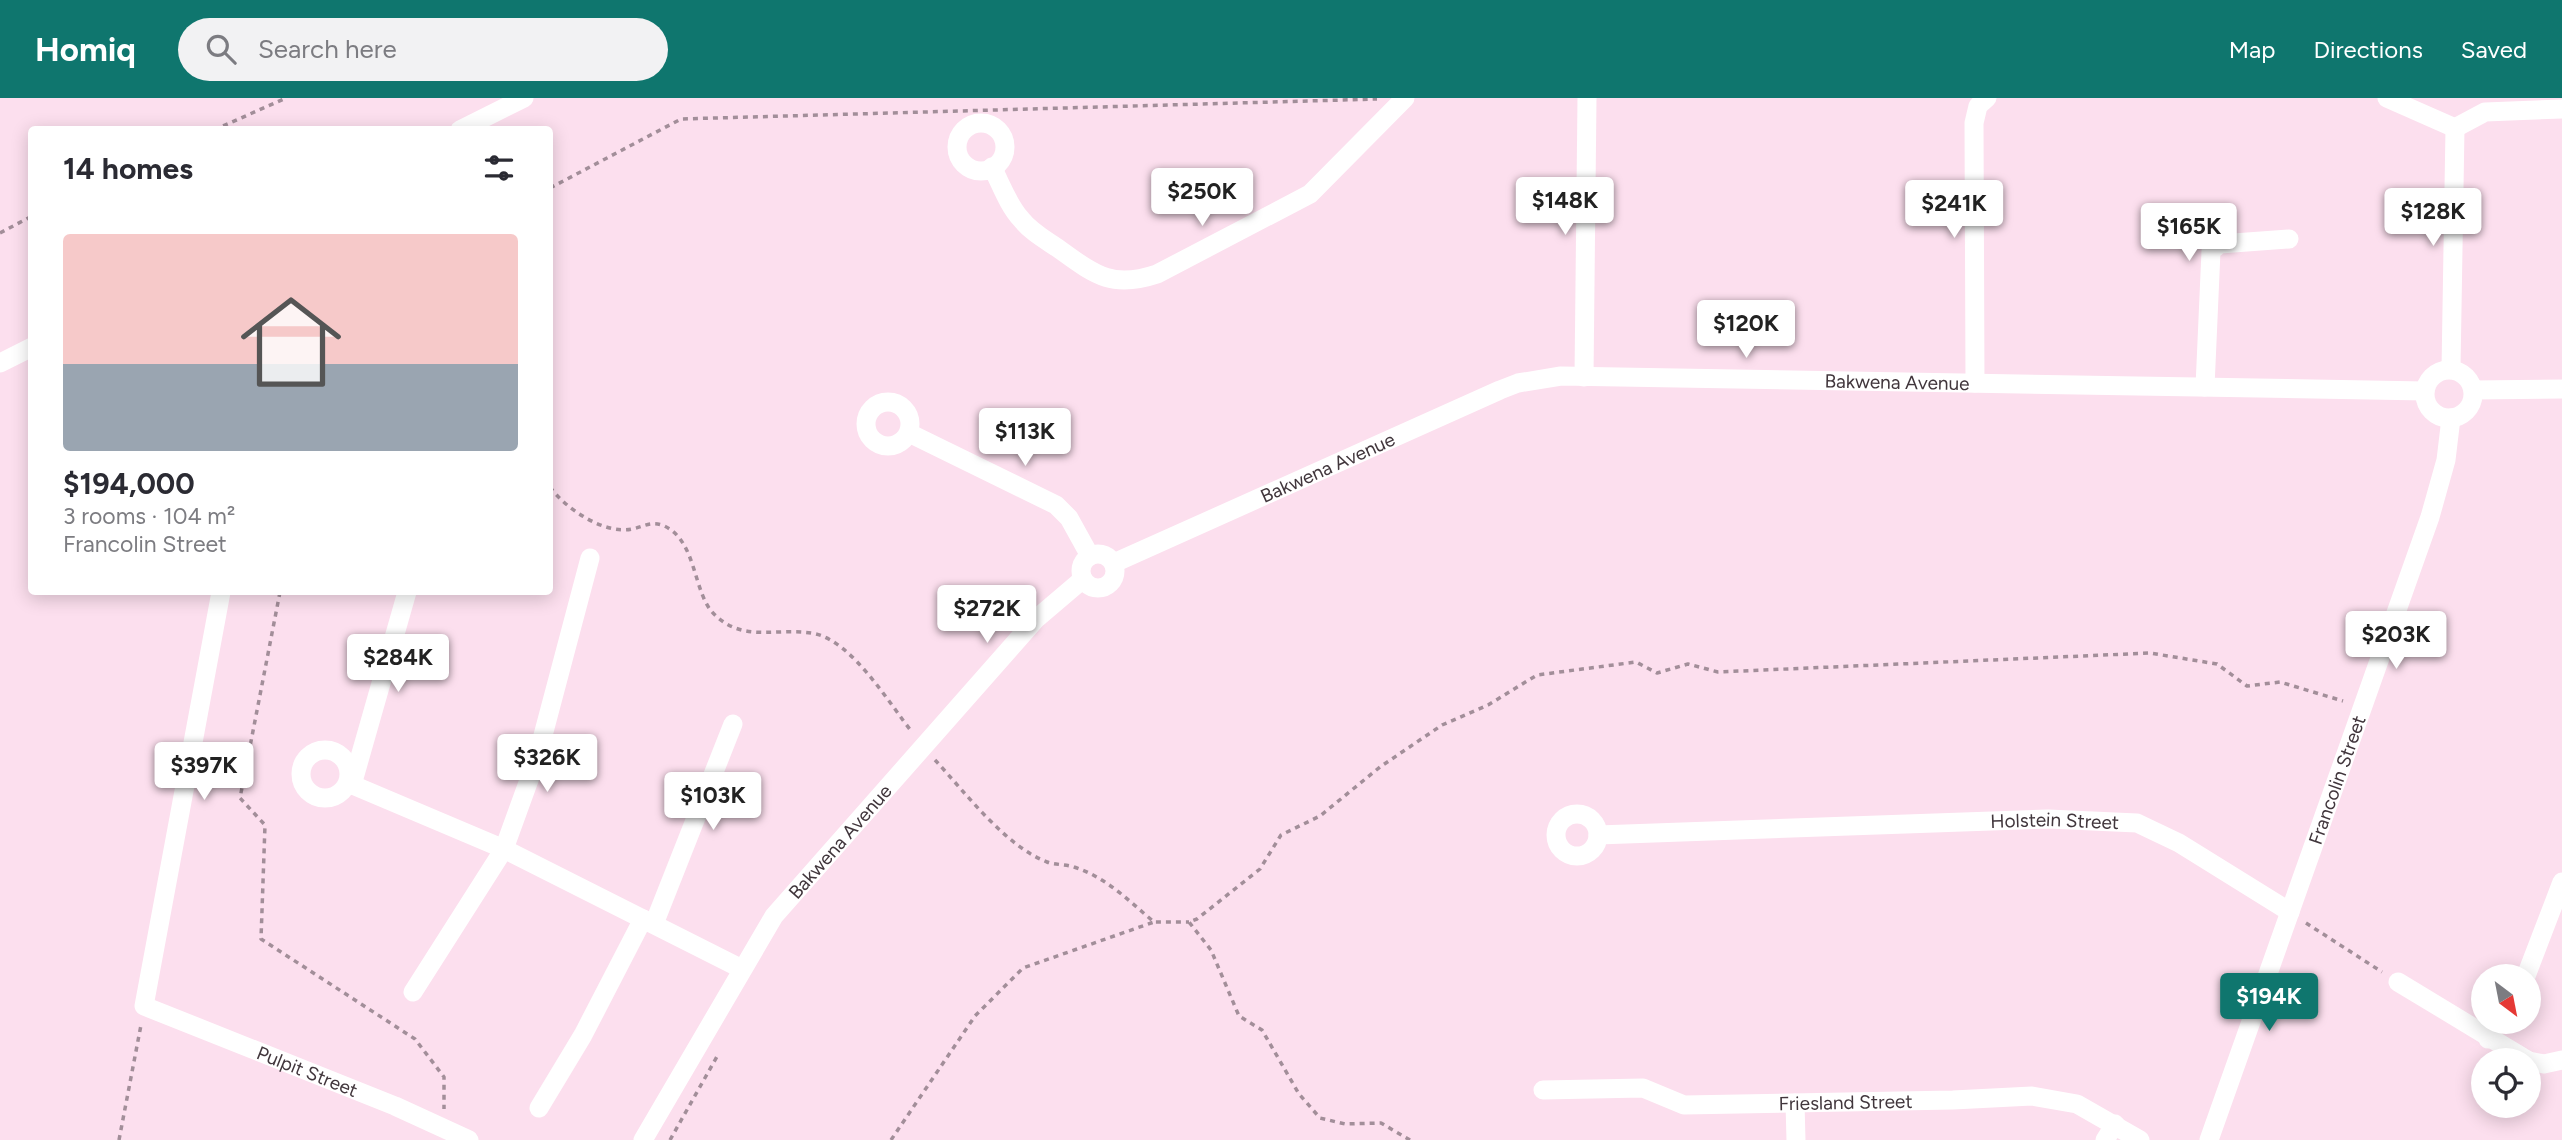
<!DOCTYPE html>
<meta charset="utf-8">
<style>
body{margin:0;font-family:Figtree,sans-serif;background:#f2f2f3;color:#2b2b33;height:100vh;display:flex;flex-direction:column;font-size:26px;white-space:nowrap}
*{box-sizing:border-box;margin:0}
p{font-size:23px;color:#7c7c81}
.icon{flex:none;width:38px;height:38px;fill:none;stroke:currentColor;stroke-width:2;stroke-linecap:round;stroke-linejoin:round}
.map{position:relative;flex:1;overflow:hidden}
.details{position:absolute;left:28px;top:28px;width:525px;height:469px;display:flex;flex-direction:column;background:#fff;border-radius:7px;box-shadow:0 4px 18px #0003}
.details>*{flex:none}
.needle{width:46px;rotate:148deg}
.tools{position:absolute;left:2471px;top:866px;display:grid;gap:14px}
.tools a{display:grid;place-items:center;width:70px;height:70px;border-radius:50%;background:#fff;box-shadow:0 4px 18px #0003;font-size:35px}
.price{position:absolute;translate:-50% -60px;padding:0 16px;border-radius:7px;background:#fff;color:#222;font-size:23px;line-height:46px;filter:drop-shadow(0 2px 4px #0008)}
.price::after{content:'';position:absolute;left:50%;top:42px;width:21px;height:16px;margin-left:-10px;background:inherit;clip-path:polygon(0 0,100% 0,50% 100%)}
.price.selected{background:#0f766e;color:#fff}
ul{padding:0;list-style:none}
li{display:grid;align-content:center;gap:14px;height:371px;padding:0 35px}
li span{display:grid;place-items:center;height:217px;border-radius:7px;color:#555}
li>.icon{margin-inline-start:auto}
span .icon{width:126px;height:126px;fill:#fffc;stroke-width:1}
li b{font-size:30px}
h2{display:flex;justify-content:space-between;align-items:center;height:84px;padding:0 35px;font-size:30px}
header{display:flex;align-items:center;gap:42px;box-sizing:border-box;height:98px;padding:0 35px;background:#0f766e;color:#fff}
header strong{font-size:33px}
nav{display:flex;gap:38px;margin-inline-start:auto;font-size:24px}
.search{width:490px;height:63px;background:#f2f2f3;display:flex;align-items:center;gap:18px;box-sizing:border-box;padding:0 24px;border-radius:38px;color:#7c7c81;font-size:26px}
.map>svg:first-child{display:block}
</style>
<header>
<strong>Homiq</strong>
<div class="search"><svg class="icon" aria-label="search" viewBox="0 0 24 24"><circle cx="10" cy="10" r="6"/><path d="M15 15l6 6"/></svg>Search here</div>
<nav><a>Map</a><a>Directions</a><a>Saved</a></nav>
</header>
<div class="map">
<svg width="2562" height="1042" viewBox="0 0 2562 1042">
<rect width="100%" height="100%" fill="#fcdfee"/>
<g fill="none" stroke-linecap="round" stroke-linejoin="round">
<path stroke="#a28e99" stroke-width="3.5" stroke-dasharray="5 5" stroke-linecap="butt" d="M 214,32 L 286,0
M 550,90 L 681,21 L 1377,1
M 0,135 L 32,118
M 550,389 C 565,410 604,437 632,431 C 643,429 650,423 662,427 C 698,441 692,496 715,517 C 745,546 780,528 816,536 C 853,545 889,605 912,634
M 280,494 L 240,700 L 265,727 L 261,841 L 415,941 L 444,979 L 444,1011
M 935,662 C 965,694 1005,748 1047,764 C 1055,767 1065,766 1074,769 C 1106,779 1129,803 1154,824 L 1189,824
M 2306,825 L 2382,874
M 119,1042 L 141,927
M 670,1042 L 719,955
M 891,1042 L 975,918 L 1023,870 L 1154,824
M 1410,1042 L 1381,1025 L 1345,1026 L 1320,1020 L 1299,996 L 1262,932 L 1239,918 L 1211,852 L 1189,824 L 1197,821 L 1260,771 L 1281,737 L 1320,718 L 1380,669 L 1442,627 L 1488,607 L 1537,577 L 1636,564 L 1657,575 L 1688,566 L 1718,574 L 2150,555 L 2217,566 L 2247,588 L 2280,584 L 2343,603"/>
<g stroke="#fff" stroke-width="19">
<path d="M 2387,0 L 2455,30"/>
<circle cx="981" cy="49" r="24"/>
<path d="M 2455,30 L 2485,14 L 2562,11"/>
<path d="M 460,32 L 524,0"/>
<path d="M 992,69 C 1001,86 1008,107 1021,121 C 1031,134 1046,142 1059,151 C 1095,177 1112,191 1157,176 L 1310,96 L 1405,0"/>
<path d="M 0,265 L 32,249"/>
<path d="M 2451,271 L 2455,30"/>
<circle cx="2449" cy="296" r="24"/>
<path d="M 1584,279 L 1587,0"/>
<path d="M 1975,285 L 1974,25 L 1978,8 L 1987,0"/>
<path d="M 2205,289 L 2211,153 L 2220,146 L 2289,141"/>
<path d="M 2473,292 L 2562,291"/>
<circle cx="888" cy="326" r="22"/>
<path d="M 909,335 L 1056,407 L 1069,420 L 1090,458"/>
<circle cx="1098" cy="473" r="17"/>
<path id="s1" d="M 1114,465 L 1500,292 L 1518,285 L 1561,278 L 2425,293"/>
<path id="s2" d="M 221,494 L 144,908 L 395,1008 L 469,1042"/>
<circle cx="325" cy="676" r="24"/>
<path d="M 348,685 L 504,751 L 742,871"/>
<path d="M 352,687 L 407,494"/>
<circle cx="1577" cy="737" r="21"/>
<path id="s3" d="M 1598,737 L 2048,721 L 2137,725 L 2179,745 L 2290,814"/>
<path d="M 654,826 L 733,626"/>
<path d="M 2526,878 L 2562,784"/>
<path d="M 2398,884 L 2527,962"/>
<path d="M 413,894 L 504,751 L 537,660 L 590,460"/>
<path d="M 2488,941 L 2498,924"/>
<path d="M 2529,963 L 2544,966 L 2562,962"/>
<path id="s4" d="M 1543,992 L 1643,990 L 1684,1007 L 1953,1002 L 2032,998 L 2077,1006 L 2140,1042"/>
<path d="M 1795,1005 L 1796,1042"/>
<path d="M 539,1010 L 583,937 L 643,821"/>
<path id="s5" d="M 643,1042 L 774,818 L 1036,521 L 1083,481"/>
<path d="M 2105,1042 L 2115,1026"/>
<path id="s6" d="M 2209,1042 L 2430,419 L 2446,362 L 2451,320"/>
</g>
</g>
<g text-anchor="middle" stroke-width="6" stroke-linejoin="round" paint-order="stroke">
<g font-size="19" fill="#41363c" stroke="#fef2f8">
<text dy="7" stroke="none"><textPath href="#s1" startOffset="822">Bakwena Avenue</textPath></text>
<text dy="7" stroke="none"><textPath href="#s1" startOffset="234">Bakwena Avenue</textPath></text>
<text dy="7" stroke="none"><textPath href="#s6" startOffset="382">Francolin Street</textPath></text>
<text dy="7" stroke="none"><textPath href="#s3" startOffset="457">Holstein Street</textPath></text>
<text dy="7" stroke="none"><textPath href="#s5" startOffset="359">Bakwena Avenue</textPath></text>
<text dy="7" stroke="none"><textPath href="#s2" startOffset="597">Pulpit Street</textPath></text>
<text dy="7" stroke="none"><textPath href="#s4" startOffset="306">Friesland Street</textPath></text>
</g>
</g>
</svg>
<div class="tools">
<a><svg class="needle" viewBox="-14 -14 28 28"><path d="M0-13l5 13h-10z" fill="#e53935"/><path d="M0 13l5-13h-10z" fill="#7c7c81"/></svg></a>
<a><svg class="icon" aria-label="locate" viewBox="0 0 24 24"><circle cx="12" cy="12" r="6"/><path d="M12 2v4M12 18v4M2 12h4M18 12h4"/></svg></a>
</div>
<b class="price" style="left:1202px;top:130px">$250K</b>
<b class="price" style="left:1565px;top:139px">$148K</b>
<b class="price" style="left:1954px;top:142px">$241K</b>
<b class="price" style="left:2433px;top:150px">$128K</b>
<b class="price" style="left:2189px;top:165px">$165K</b>
<b class="price" style="left:1746px;top:262px">$120K</b>
<b class="price" style="left:1025px;top:370px">$113K</b>
<b class="price" style="left:987px;top:547px">$272K</b>
<b class="price" style="left:2396px;top:573px">$203K</b>
<b class="price" style="left:398px;top:596px">$284K</b>
<b class="price" style="left:547px;top:696px">$326K</b>
<b class="price" style="left:204px;top:704px">$397K</b>
<b class="price" style="left:713px;top:734px">$103K</b>
<b class="price selected" style="left:2269px;top:935px">$194K</b>
<section class="details">
<h2>14 homes<svg class="icon" aria-label="filters" viewBox="0 0 24 24"><path d="M4 7h16M4 17h16"/><circle cx="9" cy="7" r="2"/><circle cx="15" cy="17" r="2"/></svg></h2>
<ul>
<li><span style="background:linear-gradient(#f6c9c9 60%,#9aa5b1 0)"><svg class="icon" aria-label="home" viewBox="0 0 24 24"><path d="M3 11l9-7 9 7M6 9v11h12V9"/></svg></span><div><b>$194,000</b><p>3 rooms · 104 m²</p><p>Francolin Street</p></div></li>
</ul>
</section>
</div>
